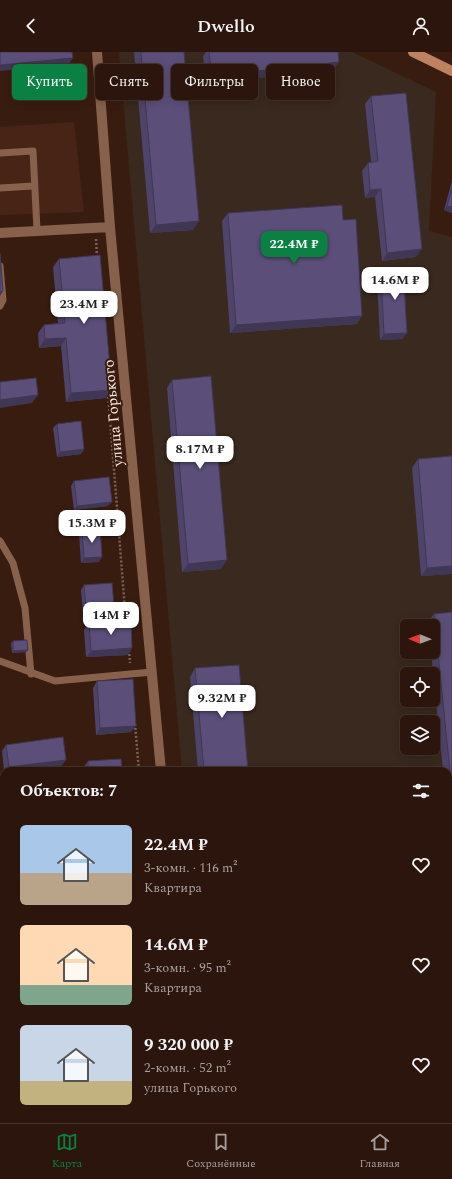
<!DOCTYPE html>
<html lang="ru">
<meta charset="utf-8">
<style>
body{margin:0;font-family:Spectral,serif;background:#37221a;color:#f1f3f6;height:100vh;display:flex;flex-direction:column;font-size:15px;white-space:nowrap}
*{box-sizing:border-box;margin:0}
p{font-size:13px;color:#a69f9d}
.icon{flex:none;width:22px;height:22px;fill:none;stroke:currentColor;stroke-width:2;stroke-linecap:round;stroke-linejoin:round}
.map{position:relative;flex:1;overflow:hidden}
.panel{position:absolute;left:0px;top:715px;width:452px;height:356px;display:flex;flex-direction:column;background:#2b150c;border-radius:12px 12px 0 0;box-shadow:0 2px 10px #0003,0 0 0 1px #47342d}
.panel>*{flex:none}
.hud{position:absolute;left:12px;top:12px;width:428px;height:36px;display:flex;gap:8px}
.needle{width:26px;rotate:271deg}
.controls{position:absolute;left:400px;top:567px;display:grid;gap:8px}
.controls a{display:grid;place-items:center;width:40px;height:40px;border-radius:6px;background:#2b150c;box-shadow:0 2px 10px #0003,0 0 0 1px #47342d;font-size:20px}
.price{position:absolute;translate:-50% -34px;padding:0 9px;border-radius:8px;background:#fff;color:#222;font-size:13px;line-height:26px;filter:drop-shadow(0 1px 2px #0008)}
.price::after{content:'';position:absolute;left:50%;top:24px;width:12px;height:9px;margin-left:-6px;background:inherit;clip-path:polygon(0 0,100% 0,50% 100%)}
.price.active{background:#0b8043;color:#fff}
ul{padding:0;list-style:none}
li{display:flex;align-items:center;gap:12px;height:100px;padding:0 20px}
li span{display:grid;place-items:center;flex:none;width:112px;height:80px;border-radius:6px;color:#555}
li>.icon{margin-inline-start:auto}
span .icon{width:48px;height:48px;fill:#fffc;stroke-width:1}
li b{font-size:17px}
h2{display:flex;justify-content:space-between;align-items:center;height:48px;padding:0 20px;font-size:17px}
.chip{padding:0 14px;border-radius:6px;background:#2b150c;box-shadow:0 2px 10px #0003,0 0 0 1px #47342d;font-size:14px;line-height:36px}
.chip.active{background:#0b8043;color:#fff}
header{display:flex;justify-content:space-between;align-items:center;height:52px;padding:0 20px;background:#2b150c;font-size:18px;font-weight:600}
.tab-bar{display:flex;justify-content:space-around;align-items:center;height:56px;border-top:1px solid #47342d;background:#2b150c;font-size:11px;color:#a69f9d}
.tab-bar a{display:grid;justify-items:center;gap:2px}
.tab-bar .active{color:#0b8043}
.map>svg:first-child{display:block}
</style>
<header><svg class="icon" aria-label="back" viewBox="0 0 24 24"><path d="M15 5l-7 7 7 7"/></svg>Dwello<svg class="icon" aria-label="person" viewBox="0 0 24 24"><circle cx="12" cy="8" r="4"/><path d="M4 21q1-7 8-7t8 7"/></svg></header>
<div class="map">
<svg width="452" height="1071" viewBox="0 0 452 1071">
<rect width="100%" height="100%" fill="#391c10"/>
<path fill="#472415" d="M 74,70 L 84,160 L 0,163 L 0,75 Z"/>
<path fill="#39291e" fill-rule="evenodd" d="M 119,0 L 352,0 L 436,40 L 429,179 L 452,185 L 452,1033 L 448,1033 L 448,719 L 182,719 ZM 407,574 L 433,574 L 433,600 L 407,600 ZM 407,622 L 433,622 L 433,648 L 407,648 ZM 407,670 L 433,670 L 433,696 L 407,696 Z
M 4,974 L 4,1067 L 152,1067 L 152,1071 L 0,1071 L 0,975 Z
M 315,1067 L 411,1067 L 410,1071 L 316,1071 Z"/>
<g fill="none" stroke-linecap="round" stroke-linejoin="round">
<path stroke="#7b6157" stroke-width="2.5" stroke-dasharray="2 2" stroke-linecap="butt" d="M 96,187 L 97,206
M 108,341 L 126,571
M 129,598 L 130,611
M 135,672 L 139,719
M 162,1067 L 162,1071"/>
<path stroke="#87614c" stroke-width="7" d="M 0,101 L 33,99 L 37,178
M 0,136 L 33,134
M 0,214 L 3,248 L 0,254
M 0,489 L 13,511 L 25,556 L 31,622
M 0,609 L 55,629 L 152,620"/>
<path stroke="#87614c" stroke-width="10" d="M 97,0 L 110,175 L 161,719
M 0,181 L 110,175
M 0,817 L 4,817
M 183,1067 L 183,1071"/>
<path stroke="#be8261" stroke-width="10" d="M 413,0 L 452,19"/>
</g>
<path fill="#4e4469" d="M 134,0 L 184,0 L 193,178 L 150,181 Z
M 206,0 L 338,0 L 333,18 L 206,32 L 203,4 Z
M 371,44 L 416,205 L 382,209 L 375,145 L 365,146 L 362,119 L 368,111 L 371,110 L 365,52 Z
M 452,129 L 452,161 L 444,158 Z
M 228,161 L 343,168 L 357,272 L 230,281 L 222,169 Z
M 59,207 L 106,346 L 66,350 L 61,294 L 39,296 L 38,281 L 44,273 L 58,271 L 53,215 Z
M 381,222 L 415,232 L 410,239 L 405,239 L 407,281 L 402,287 L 380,288 L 377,229 Z
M 172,328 L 221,517 L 182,520 L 167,336 Z
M 57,372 L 84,397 L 81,402 L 57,405 L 53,376 Z
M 452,404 L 452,522 L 421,524 L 412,416 L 418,407 Z
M 74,429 L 108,454 L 74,458 L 71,434 Z
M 82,478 L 99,510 L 81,511 L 79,482 Z
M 84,533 L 111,558 L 83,561 L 81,538 Z
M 452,560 L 452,764 L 448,765 L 448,719 L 443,719 L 431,600 L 433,600 L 433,574 L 429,574 L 428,570 L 434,562 Z
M 89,571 L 128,603 L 86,605 L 84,578 Z
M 13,589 L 28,598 L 26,600 L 12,601 L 11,591 Z
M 195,616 L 248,719 L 198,719 L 190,625 Z
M 97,629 L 131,680 L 96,683 L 93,636 Z
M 6,693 L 66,708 L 61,714 L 26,719 L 4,719 L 2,699 Z
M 88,709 L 122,719 L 81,719 Z
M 448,824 L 452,824 L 452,1025 L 448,1026 Z
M 100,1067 L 142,1067 L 139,1071 L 101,1071 Z
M 242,1067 L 275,1067 L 275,1068 L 273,1071 L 243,1071 Z
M 296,1067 L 313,1067 L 313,1071 L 297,1071 Z"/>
<path fill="#403755" d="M 73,6 L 68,13 L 0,19 L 0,13 Z
M 339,10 L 333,18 L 206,32 L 212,24 Z
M 381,137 L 375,145 L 365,146 L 370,138 Z
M 447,154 L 452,155 L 452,161 L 444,158 Z
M 199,169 L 193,178 L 150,181 L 156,173 Z
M 422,197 L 416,205 L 382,209 L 387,201 Z
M 415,232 L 410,239 L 400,239 L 404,233 Z
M 3,239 L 0,244 L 0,240 Z
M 362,264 L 357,272 L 230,281 L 236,273 Z
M 407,281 L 402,287 L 380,288 L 384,282 Z
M 66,286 L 61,294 L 39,296 L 45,287 Z
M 112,338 L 106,346 L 66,350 L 71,341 Z
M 38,343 L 32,351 L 0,356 L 0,348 Z
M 84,397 L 81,402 L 57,405 L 60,400 Z
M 112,450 L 108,454 L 74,458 L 77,454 Z
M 102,505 L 99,510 L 81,511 L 84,506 Z
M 227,508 L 221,517 L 182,520 L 188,512 Z
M 452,514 L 452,522 L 421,524 L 427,516 Z
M 114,554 L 111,558 L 83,561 L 86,556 Z
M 132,596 L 128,603 L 86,605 L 91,599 Z
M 28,598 L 26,600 L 12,601 L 13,599 Z
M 136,674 L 131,680 L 96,683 L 100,676 Z
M 66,708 L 61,714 L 26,719 L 7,719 L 9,715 Z
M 452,759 L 452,764 L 448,765 Z
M 0,903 L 4,903 L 4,908 L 0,908 Z
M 0,948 L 4,948 L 4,952 L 0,953 Z
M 0,1011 L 4,1011 L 4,1017 L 0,1017 Z
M 452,1020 L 452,1025 L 448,1026 Z
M 142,1067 L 139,1071 L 104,1071 L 105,1069 Z
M 275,1068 L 273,1071 L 254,1071 Z"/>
<path fill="#5b4f7a" stroke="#403755" d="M 0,0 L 72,0 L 73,6 L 0,13 Z
M 141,0 L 184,0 L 199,169 L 156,173 Z
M 209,0 L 338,0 L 339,10 L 212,24 Z
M 406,41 L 422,197 L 387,201 L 381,137 L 370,138 L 368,111 L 378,109 L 371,44 Z
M 452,136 L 452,155 L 447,154 Z
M 342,153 L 343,168 L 356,167 L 362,264 L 236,273 L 228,161 Z
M 0,201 L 3,239 L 0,240 Z
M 100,203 L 112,338 L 71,341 L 66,286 L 45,287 L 44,273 L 65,271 L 59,207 Z
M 414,220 L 415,232 L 404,233 L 407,281 L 384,282 L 381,222 Z
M 211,324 L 227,508 L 188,512 L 172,328 Z
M 36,326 L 38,343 L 0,348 L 0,330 Z
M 81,369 L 84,397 L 60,400 L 57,372 Z
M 452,404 L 452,514 L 427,516 L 418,407 Z
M 109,425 L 112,450 L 77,454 L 74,429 Z
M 100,477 L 102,505 L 84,506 L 82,478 Z
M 112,531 L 114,554 L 86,556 L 84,533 Z
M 452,560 L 452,739 L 434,562 Z
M 131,569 L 132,596 L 91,599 L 89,571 Z
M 27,588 L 28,598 L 13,599 L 13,589 Z
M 239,613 L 248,719 L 204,719 L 195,616 Z
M 133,627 L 136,674 L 100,676 L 97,629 Z
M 63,685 L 66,708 L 9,715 L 6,693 Z
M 121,707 L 122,719 L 88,719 L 88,709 Z
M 448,824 L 452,824 L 452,996 L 448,944 Z
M 0,858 L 4,858 L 4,903 L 0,903 Z
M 4,915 L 4,948 L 0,948 L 0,916 Z
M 0,975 L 4,975 L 4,1011 L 0,1011 Z
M 105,1067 L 138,1067 L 105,1069 Z
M 246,1067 L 275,1067 L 275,1068 L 254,1071 L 247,1071 Z
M 298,1067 L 313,1067 L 313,1071 L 299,1071 Z"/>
<g text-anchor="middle" stroke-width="4" stroke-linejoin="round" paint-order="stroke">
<g font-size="15" fill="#fee9e1" stroke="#391c10">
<text transform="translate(113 361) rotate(-95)" y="5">улица Горького</text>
</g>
</g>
</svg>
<div class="controls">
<a><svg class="needle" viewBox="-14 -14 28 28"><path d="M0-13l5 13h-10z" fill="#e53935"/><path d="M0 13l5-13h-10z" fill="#a69f9d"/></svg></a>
<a><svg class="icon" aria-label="locate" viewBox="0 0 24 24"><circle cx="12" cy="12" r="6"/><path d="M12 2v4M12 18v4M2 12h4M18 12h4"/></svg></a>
<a><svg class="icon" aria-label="layers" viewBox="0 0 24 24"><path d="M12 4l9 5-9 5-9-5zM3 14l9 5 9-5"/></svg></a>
</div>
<b class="price active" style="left:294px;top:213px">22.4M ₽</b>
<b class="price" style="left:395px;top:249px">14.6M ₽</b>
<b class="price" style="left:84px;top:273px">23.4M ₽</b>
<b class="price" style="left:200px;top:418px">8.17M ₽</b>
<b class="price" style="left:92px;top:492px">15.3M ₽</b>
<b class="price" style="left:111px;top:584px">14M ₽</b>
<b class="price" style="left:222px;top:667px">9.32M ₽</b>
<div class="hud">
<a class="chip active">Купить</a>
<a class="chip">Снять</a>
<a class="chip">Фильтры</a>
<a class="chip">Новое</a>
</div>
<section class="panel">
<h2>Объектов: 7<svg class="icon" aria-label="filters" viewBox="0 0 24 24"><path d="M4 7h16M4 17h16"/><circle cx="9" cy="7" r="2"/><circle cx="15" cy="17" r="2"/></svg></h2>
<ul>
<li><span style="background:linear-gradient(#a9c7e8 60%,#b9a48a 0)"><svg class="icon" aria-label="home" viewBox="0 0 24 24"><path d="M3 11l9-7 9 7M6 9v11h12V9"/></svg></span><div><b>22.4M ₽</b><p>3-комн. · 116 m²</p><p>Квартира</p></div><svg class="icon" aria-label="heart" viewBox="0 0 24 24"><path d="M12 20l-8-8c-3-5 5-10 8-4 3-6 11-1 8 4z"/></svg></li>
<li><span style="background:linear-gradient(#ffd9b3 75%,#7fa58c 0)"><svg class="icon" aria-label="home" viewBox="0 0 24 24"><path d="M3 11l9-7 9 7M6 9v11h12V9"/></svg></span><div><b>14.6M ₽</b><p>3-комн. · 95 m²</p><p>Квартира</p></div><svg class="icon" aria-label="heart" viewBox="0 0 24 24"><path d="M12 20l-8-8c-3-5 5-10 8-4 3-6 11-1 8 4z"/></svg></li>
<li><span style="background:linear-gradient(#c9d6e8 70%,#c2b280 0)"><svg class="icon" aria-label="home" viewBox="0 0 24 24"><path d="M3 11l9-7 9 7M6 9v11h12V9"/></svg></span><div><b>9 320 000 ₽</b><p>2-комн. · 52 m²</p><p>улица Горького</p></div><svg class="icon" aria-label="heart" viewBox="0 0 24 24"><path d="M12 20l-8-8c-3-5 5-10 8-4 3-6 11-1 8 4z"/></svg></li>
</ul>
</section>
</div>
<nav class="tab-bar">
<a class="active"><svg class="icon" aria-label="map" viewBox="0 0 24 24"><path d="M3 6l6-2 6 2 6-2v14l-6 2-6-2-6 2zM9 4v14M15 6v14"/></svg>Карта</a>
<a><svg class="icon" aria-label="saved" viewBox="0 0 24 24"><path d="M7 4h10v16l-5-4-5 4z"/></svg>Сохранённые</a>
<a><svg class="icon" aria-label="home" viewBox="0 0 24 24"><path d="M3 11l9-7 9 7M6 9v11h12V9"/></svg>Главная</a>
</nav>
